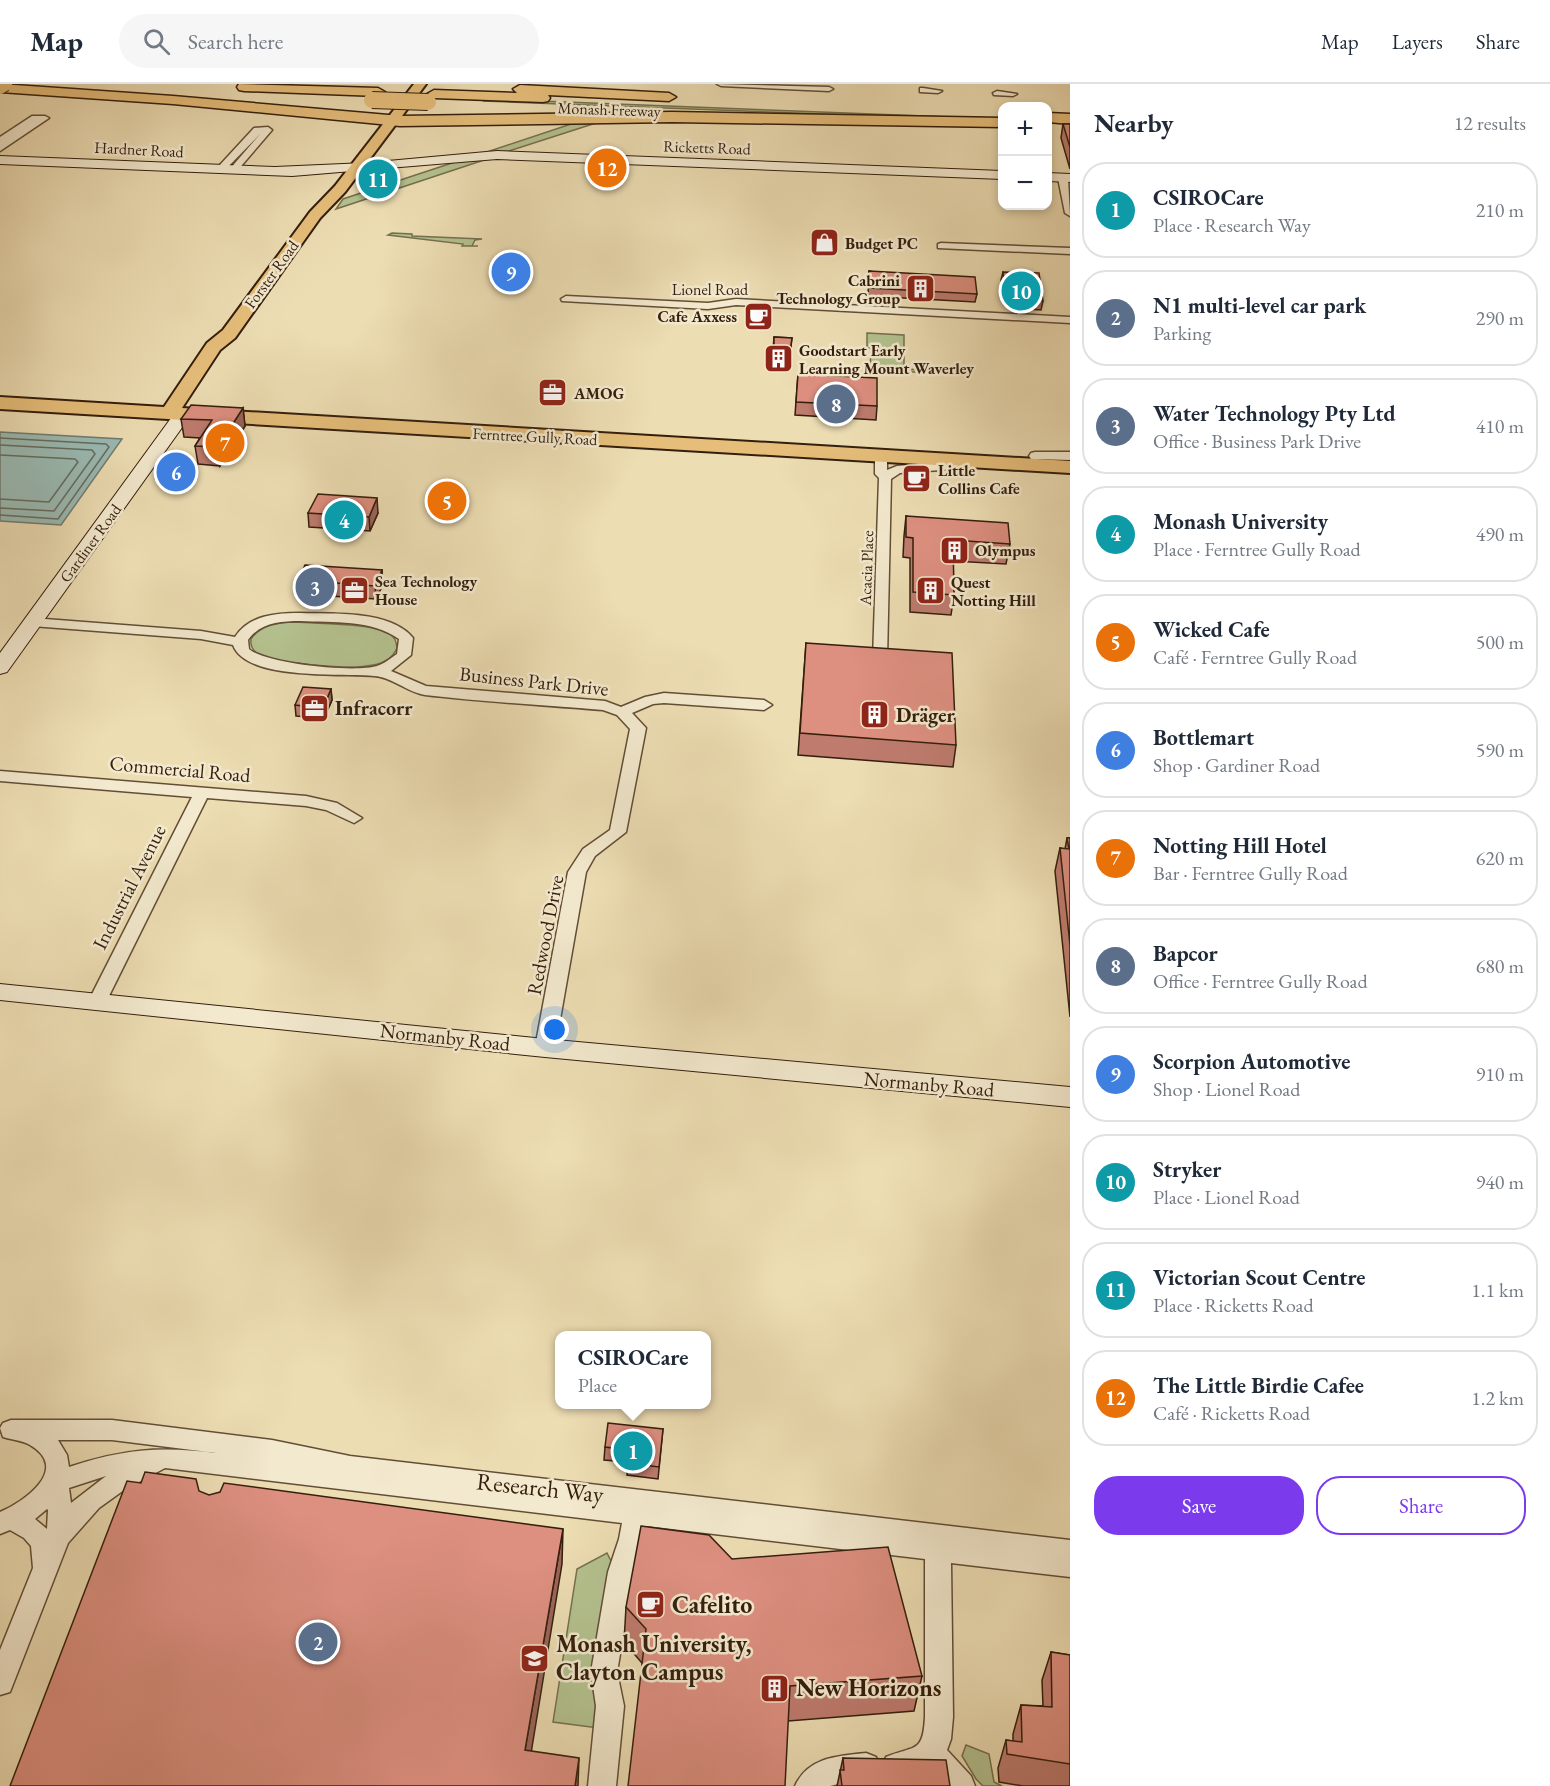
<!DOCTYPE html>
<html lang="en">
<head>
<meta charset="utf-8">
<style>
	body { margin:0; font-family:"EB Garamond",serif; background:#f6f6f7; color:#1f2937 }
	.controls { position:absolute; right:18px; top:18px; display:grid; overflow:hidden; border-radius:12px; box-shadow:0 3px 9px #0003 }
	.controls button { width:54px; height:54px; display:grid; place-items:center; padding:0; border:0; border-bottom:2px solid #e0e1e3; background:#fff; color:#1f2937; font:30px sans-serif }
	.you { position:absolute; left:555px; top:946px; width:21px; height:21px; margin:-15px; border:4px solid #fff; border-radius:50%; background:#1a73e8; box-shadow:0 0 0 9px #1a73e833 }
	.badge { display:grid; place-items:center; width:39px; height:39px; border-radius:50%; background:#7c3aed; color:#fff; font-size:20px; font-weight:700 }
	.pin { position:absolute; translate:-50% -50%; border:3px solid #fff; box-shadow:0 2px 6px #0006 }
	.popup { position:absolute; left:555px; top:1247px; width:156px; height:78px; box-sizing:border-box; display:grid; place-content:center; border-radius:12px; background:#fff; filter:drop-shadow(0 2px 4px #0005); font-size:20px; white-space:nowrap; color:#747a83 }
	.popup b { font-size:22px; color:#1f2937 }
	.popup::after { content:''; position:absolute; left:50%; top:100%; margin-left:-12px; border:12px solid transparent; border-top-color:#fff }
	.list { margin:0; padding:0; list-style:none }
	h2 { display:flex; justify-content:space-between; align-items:center; height:78px; margin:0; padding:0 24px; font-size:26px }
	h2 small { font-size:20px; font-weight:400; color:#747a83 }
	.list li { display:grid; grid-template-columns:39px 1fr auto; gap:18px; align-items:center; box-sizing:border-box; height:96px; margin:0 12px 12px; padding:0 12px; border:2px solid #e0e1e3; border-radius:24px }
	.list b { display:block; font-size:22px; white-space:nowrap }
	.list p { margin:0; font-size:20px; white-space:nowrap; color:#747a83 }
	.list em { font-size:20px; font-style:normal; color:#747a83 }
	.actions { display:flex; gap:12px; padding:18px 24px }
	.actions a { flex:1; padding:14px 0; border:2px solid #7c3aed; border-radius:24px; text-align:center; font-size:21px; color:#7c3aed }
	.actions .main { background:#7c3aed; color:#fff }
	.icon { flex:none; width:33px; height:33px; fill:none; stroke:currentColor; stroke-width:2; stroke-linecap:round; stroke-linejoin:round }
	.map { position:relative; flex:none; width:1070px; height:1702px; overflow:hidden }
	header { display:flex; align-items:center; gap:36px; box-sizing:border-box; height:84px; padding:0 30px; background:#fff; border-bottom:2px solid #e0e1e3 }
	header strong { font-size:28px }
	nav { display:flex; gap:33px; margin-inline-start:auto; font-size:21px }
	.search { width:420px; height:54px; background:#f6f6f7; display:flex; align-items:center; gap:15px; box-sizing:border-box; padding:0 21px; border-radius:33px; color:#747a83; font-size:22px }
	main { display:flex }
	aside { flex:1; background:#fff }
	.map>svg:first-child { display:block }
	.green { fill:#b4c28f; stroke:#74704e; stroke-width:1.5 }
	.water { fill:#9abbb4; stroke:#717c71; stroke-width:1.5 }
	.lines { fill:none; stroke-linecap:round; stroke-linejoin:round }
	.shore { stroke:#676c60; stroke-width:1.5 }
	.street-casing { stroke:#624e36; stroke-width:3 }
	.secondary-casing { stroke:#341e0d; stroke-width:2 }
	.primary-casing { stroke:#341e0d; stroke-width:4 }
	.highway-casing { stroke:#341e0d; stroke-width:3 }
	.street { fill:#f3e9ce; fill-rule:evenodd }
	.secondary { fill:#f3e9ce; fill-rule:evenodd }
	.primary { fill:#e6be7a; fill-rule:evenodd }
	.highway { fill:#e6be7a; fill-rule:evenodd }
	.primary-bridge-casing { stroke:#341e0d; stroke-width:16; stroke-linecap:butt }
	.highway-bridge-casing { stroke:#341e0d; stroke-width:18; stroke-linecap:butt }
	.primary-bridge { stroke:#e6be7a; stroke-width:14 }
	.highway-bridge { stroke:#e6be7a; stroke-width:16 }
	.wall { fill:#be7b6e; stroke:#341e0d; stroke-width:1.5 }
	.shaded-wall { fill:#9b645a; stroke:#341e0d; stroke-width:1.5 }
	.building { fill:#dd8f80; stroke:#341e0d; stroke-width:1.5 }
	.labels { text-anchor:middle; stroke-width:5; stroke-linejoin:round; paint-order:stroke }
	.far-street-label { font-size:16px; fill:#341e0d; stroke:#f3e9ce }
	.far-poi-label { font-size:16px; font-weight:bold; fill:#341e0d; stroke:#f3e9ce; text-anchor:start }
	.street-label { font-size:20px; fill:#341e0d; stroke:#f3e9ce }
	.poi-label { font-size:20px; font-weight:bold; fill:#341e0d; stroke:#f3e9ce; text-anchor:start }
	.near-street-label { font-size:24px; fill:#341e0d; stroke:#f3e9ce }
	.near-poi-label { font-size:24px; font-weight:bold; fill:#341e0d; stroke:#f3e9ce; text-anchor:start }
</style>
</head>
<body>
<header>
<strong>Map</strong>
<div class="search"><svg class="icon" aria-label="search" viewBox="0 0 24 24"><circle cx="10" cy="10" r="6"/><path d="M15 15l6 6"/></svg>Search here</div>
<nav><a>Map</a><a>Layers</a><a>Share</a></nav>
</header>
<main>
<div class="map">
<svg width="1070" height="1702" viewBox="0 0 1070 1702">
	<rect width="100%" height="100%" fill="#edddb3"/>
	<filter id="stains"><feTurbulence type="fractalNoise" baseFrequency=".00333" numOctaves="4"/><feColorMatrix values="0 0 0 0 .2 0 0 0 0 .09 0 0 0 0 .02 0 0 0 .5 -.17"/></filter>
	<radialGradient id="worn" r=".72"><stop offset=".6" stop-color="#630" stop-opacity="0"/><stop offset="1" stop-color="#630" stop-opacity=".3"/></radialGradient>
	<g class="green">
		<path d="M486,15L1002,35V37L484,17Z"/>
		<path d="M599,38L509,67L484,69L574,39Z"/>
		<path d="M487,75L336,125L343,115L461,76Z"/>
		<path d="M392,149L412,150V152L482,155L475,156L472,162H478H462L463,160L388,151Z"/>
		<path d="M867,249L904,251V284L917,286L916,288L870,287L871,264H867Z"/>
		<path d="M296,538C317,540 372,539 388,549C395,552 396,557 397,564C392,576 379,581 366,582C349,585 272,579 259,571C253,567 250,562 251,555C260,541 280,538 296,538Z"/>
		<path d="M607,1469L611,1477L594,1587L598,1644L553,1638L577,1485Z"/>
		<path d="M966,1661L989,1670L994,1698L1002,1702H983L976,1695L962,1672Z"/>
	</g>
	<path class="water" d="M0,348L122,355L61,441L0,437Z"/>
	<g class="lines">
		<g class="shore">
			<path d="M0,354L106,360L109,363L58,435L0,431"/>
			<path d="M0,361L92,366L95,370L54,427L0,424"/>
			<path d="M0,371L75,375L78,378L49,418L0,415"/>
		</g>
		<defs>
			<g id="street">
				<path d="M717,0L829,3L833,5L829,7L721,2Z"/>
				<path d="M923,4L942,7L938,9L920,8V4Z"/>
				<path d="M997,7L1017,10L1013,12L994,11L993,9Z"/>
				<path d="M32,32H45L49,34L0,67V53Z"/>
				<path d="M254,44L268,43L272,46L236,88L229,86L261,49L224,87H218V83Z"/>
				<path d="M1063,91L1068,94L1070,132L1065,129L1058,94Z"/>
				<path d="M941,159L1070,164V170L938,164V160Z"/>
				<path d="M566,212L708,219L736,215L1070,233V239L736,221L708,225L562,217L561,215Z"/>
				<path d="M881,368L887,372V386L897,382L968,376L974,380L968,384L900,389L891,395L887,575L880,579L873,575L879,394L875,390V372Z"/>
				<path d="M1035,368H1070V376L1031,375L1029,372L1031,369Z"/>
				<path d="M300,529C333,530 391,526 413,554L411,571L391,587L426,602L605,617L621,623L645,613L664,609L764,616L772,621L764,626L664,619L653,620L632,629L646,644L626,748L595,772L586,788L555,964L552,969L545,970L538,969L535,964L568,788L583,765L610,746L630,645L617,631L603,626C544,621 484,618 425,611C407,608 392,593 374,592C342,589 246,597 233,561L201,555L32,542L25,538L32,534L201,547L235,553C249,531 276,529 300,529ZM300,537C334,539 370,535 399,555L397,570C391,574 384,580 377,582C355,589 266,580 249,565L248,556C260,539 280,537 300,537Z"/>
				<path d="M0,687L306,712L337,719L362,734L354,739L326,726L306,722L207,714L106,918L104,922H90L88,918L192,713L0,697Z"/>
				<path d="M11,1336H112L272,1356L350,1372L1070,1456V1493L951,1479L953,1633L951,1655L947,1666L971,1692L975,1702H943L928,1686L896,1695L886,1691L882,1682L886,1673C915,1661 923,1670 925,1633V1475L647,1442L634,1488L617,1588L624,1622L616,1702H588L596,1622L591,1588L608,1488L619,1455L622,1439L165,1384L124,1406L99,1424L68,1459L10,1608L0,1611V1566L33,1484L31,1462L24,1454L10,1446L0,1450V1428C24,1418 71,1385 30,1361C21,1356 12,1356 3,1353L0,1344L3,1339ZM58,1356H112L216,1369C160,1362 123,1365 69,1383L67,1371ZM106,1392L71,1419L69,1404ZM47,1425L48,1426L47,1445L35,1435Z"/>
				<path d="M866,1669L876,1673L880,1682L876,1691L830,1702H795C808,1673 838,1672 866,1669Z"/>
			</g>
			<g id="secondary">
				<path d="M497,67L1002,87V95L497,75L292,92L0,80V72L275,83L366,79Z"/>
				<path d="M1048,89L1070,90V98L1048,97Z"/>
				<path d="M188,325L194,326L196,330L186,338L7,588L0,590V569L174,330Z"/>
				<path d="M0,900L545,955L1070,1003V1023L545,973L0,916Z"/>
			</g>
			<path id="primary" d="M414,0H426L345,108L320,134L235,254L220,266L182,324L1070,377V389L0,325V313L164,323L207,259L223,246L310,128L335,102Z"/>
			<g id="highway">
				<path d="M0,0L173,12L400,32L672,28L1002,34V43L672,38L400,42L173,20L0,8Z"/>
				<path d="M239,0L378,4L385,8L378,12L244,7L239,6L237,3Z"/>
				<path d="M520,1L669,9L676,13L669,17L548,11L550,14L548,17L543,18L434,14L427,10L434,6L517,9L513,5Z"/>
				<path d="M1048,29L1070,30V40L1048,38Z"/>
			</g>
		</defs>
		<use href="#street" class="street-casing"/>
		<use href="#secondary" class="secondary-casing"/>
		<use href="#primary" class="primary-casing"/>
		<use href="#highway" class="highway-casing"/>
		<use href="#street" class="street"/>
		<use href="#secondary" class="secondary"/>
		<use href="#primary" class="primary"/>
		<use href="#highway" class="highway"/>
		<defs>
			<path id="primary-bridge" d="M0,3L5,0"/>
			<path id="highway-bridge" d="M372,16L428,18"/>
		</defs>
		<use href="#primary-bridge" class="primary-bridge-casing"/>
		<use href="#highway-bridge" class="highway-bridge-casing"/>
		<use href="#primary-bridge" class="primary-bridge"/>
		<use href="#highway-bridge" class="highway-bridge"/>
	</g>
	<g class="wall">
		<path d="M1063,40H1070V85L1061,54Z"/>
		<path d="M869,187L977,210L975,218L868,212Z"/>
		<path d="M1003,188L1043,217L1041,226L1029,225L1028,218L1003,217L1001,196Z"/>
		<path d="M774,253L792,254L789,280L772,279Z"/>
		<path d="M798,290L877,322L876,336L795,331Z"/>
		<path d="M243,324L245,342L220,382L198,380L195,362L200,354L184,353L181,335Z"/>
		<path d="M308,429H378L370,447L309,443Z"/>
		<path d="M906,432L1010,460L1006,480L953,477L954,511L951,531L910,528V474L903,473L904,452Z"/>
		<path d="M382,486L383,500L376,515L299,510L298,496Z"/>
		<path d="M806,559L956,661L953,683L798,671Z"/>
		<path d="M331,605L332,616L324,634L296,632L295,621Z"/>
		<path d="M1067,754H1070V933L1055,787L1060,764L1065,765Z"/>
		<path d="M663,1345L658,1395L627,1391L628,1378L604,1376L605,1363Z"/>
		<path d="M732,1475L922,1592L914,1627L788,1637L642,1579L624,1558L626,1523Z"/>
		<path d="M1051,1568L1070,1571V1702H1023L999,1698L998,1684L1006,1656L1013,1657V1650L1021,1621L1043,1622L1042,1596Z"/>
		<path d="M843,1674L950,1702H837Z"/>
	</g>
	<g class="shaded-wall">
		<path d="M243,324L245,342L220,382L218,363Z"/>
		<path d="M377,414L378,429L370,447L369,433Z"/>
		<path d="M382,486L383,500L376,515L375,502Z"/>
		<path d="M331,605L332,616L324,634L323,624Z"/>
		<path d="M563,1445L562,1480L526,1700L525,1666Z"/>
		<path d="M579,1674L578,1702H575Z"/>
	</g>
	<g class="building">
		<path d="M1063,40H1070V63Z"/>
		<path d="M869,187L975,193L977,210L869,204Z"/>
		<path d="M1003,188L1039,189L1043,217L1031,216L1030,210L1005,208Z"/>
		<path d="M774,253L792,254L790,267L774,266Z"/>
		<path d="M798,290L877,294V322L796,318Z"/>
		<path d="M191,321L243,324L218,363L195,362L212,336L181,335Z"/>
		<path d="M318,410L377,414L369,433L308,429Z"/>
		<path d="M906,432L1008,439L1010,460L953,456L954,511L913,508V454L906,453Z"/>
		<path d="M305,481L382,486L375,502L298,496Z"/>
		<path d="M806,559L952,569L956,661L800,649Z"/>
		<path d="M303,603L331,605L323,624L295,621Z"/>
		<path d="M1067,754H1070V861L1060,764L1069,765Z"/>
		<path d="M608,1339L663,1345L659,1383L628,1379L629,1366L605,1363Z"/>
		<path d="M145,1388L196,1395L199,1407L209,1411L220,1408L224,1399L563,1445L525,1666L579,1674L575,1702H10L127,1397L141,1399Z"/>
		<path d="M641,1442L709,1451L732,1475L888,1463L922,1592L790,1602L785,1702H628L646,1545L626,1523Z"/>
		<path d="M1051,1568L1070,1571V1680L1007,1670L1006,1656L1022,1658L1021,1621L1052,1623Z"/>
		<path d="M843,1674L946,1676L950,1702H842L840,1686H844Z"/>
	</g>
	<defs>
		<symbol id="shop-square" viewBox="-11 -11 22 22"><rect x="-9" y="-9" width="18" height="18" rx="4" fill="#8f2418" stroke="#f3e9ce"/><path d="M-5-2.5h2.3a2.7 3.5 0 0 1 5.4 0H5L5.5 6h-11ZM-1.5-2.5h3a1.5 2.3 0 0 0-3 0Z" fill="#fff"/></symbol>
		<symbol id="building-square" viewBox="-11 -11 22 22"><rect x="-9" y="-9" width="18" height="18" rx="4" fill="#8f2418" stroke="#f3e9ce"/><path d="M-4-6H4V6H1V3H-1V6H-4ZM-2.5-4.3h1.7v1.8h-1.7ZM.8-4.3h1.7v1.8H.8ZM-2.5-1h1.7V.8h-1.7ZM.8-1h1.7V.8H.8Z" fill="#fff"/></symbol>
		<symbol id="cafe-square" viewBox="-11 -11 22 22"><rect x="-9" y="-9" width="18" height="18" rx="4" fill="#8f2418" stroke="#f3e9ce"/><path d="M-5.5-4.5H6V0H3Q3 3.5 0 3.5H-2.5Q-5.5 3.5-5.5 0ZM3-3.2v2h1.7v-2ZM-6 4.5H4V6H-6Z" fill="#fff"/></symbol>
		<symbol id="office-square" viewBox="-11 -11 22 22"><rect x="-9" y="-9" width="18" height="18" rx="4" fill="#8f2418" stroke="#f3e9ce"/><path d="M-6-3h4V-5.5h4V-3h4V5H-6ZM-1-4.5V-3h2v-1.5ZM-6 0V1H6V0Z" fill="#fff"/></symbol>
		<symbol id="university-square" viewBox="-11 -11 22 22"><rect x="-9" y="-9" width="18" height="18" rx="4" fill="#8f2418" stroke="#f3e9ce"/><path d="M0-5L7-2L0 1L-7-2ZM-4 1L0 2.5L4 1V4Q0 6-4 4Z" fill="#fff"/></symbol>
	</defs>
	<g fill-rule="evenodd">
		<use href="#shop-square" x="808" y="142" width="33" height="33"/>
		<use href="#building-square" x="904" y="188" width="33" height="33"/>
		<use href="#cafe-square" x="742" y="216" width="33" height="33"/>
		<use href="#building-square" x="762" y="258" width="33" height="33"/>
		<use href="#office-square" x="536" y="292" width="33" height="33"/>
		<use href="#cafe-square" x="900" y="378" width="33" height="33"/>
		<use href="#building-square" x="938" y="450" width="33" height="33"/>
		<use href="#office-square" x="338" y="490" width="33" height="33"/>
		<use href="#building-square" x="914" y="490" width="33" height="33"/>
		<use href="#office-square" x="298" y="608" width="33" height="33"/>
		<use href="#building-square" x="858" y="614" width="33" height="33"/>
		<use href="#cafe-square" x="634" y="1504" width="33" height="33"/>
		<use href="#university-square" x="518" y="1558" width="33" height="33"/>
		<use href="#building-square" x="758" y="1588" width="33" height="33"/>
	</g>
	<g class="labels">
		<g class="far-street-label">
			<text transform="translate(609 25) rotate(2)" y="6">Monash Freeway</text>
			<text transform="translate(707 63) rotate(2)" y="6">Ricketts Road</text>
			<text transform="translate(139 65) rotate(3)" y="6">Hardner Road</text>
			<text transform="translate(271 190) rotate(-54)" y="6">Forster Road</text>
			<text x="710" y="211">Lionel Road</text>
			<text transform="translate(535 352) rotate(3)" y="6">Ferntree Gully Road</text>
			<text transform="translate(90 459) rotate(-54)" y="6">Gardiner Road</text>
			<text transform="translate(866 484) rotate(-88)" y="6">Acacia Place</text>
		</g>
		<g class="far-poi-label">
			<text x="845" y="165">Budget PC</text>
			<text x="900" y="202" text-anchor="end">Cabrini<tspan x="900" dy="18">Technology Group</tspan></text>
			<text x="737" y="238" text-anchor="end">Cafe Axxess</text>
			<text x="799" y="272">Goodstart Early<tspan x="799" dy="18">Learning Mount Waverley</tspan></text>
			<text x="574" y="315">AMOG</text>
			<text x="938" y="392">Little<tspan x="938" dy="18">Collins Cafe</tspan></text>
			<text x="975" y="472">Olympus</text>
			<text x="375" y="503">Sea Technology<tspan x="375" dy="18">House</tspan></text>
			<text x="951" y="504">Quest<tspan x="951" dy="18">Notting Hill</tspan></text>
		</g>
		<g class="street-label">
			<text transform="translate(534 597) rotate(6)" y="7">Business Park Drive</text>
			<text transform="translate(180 685) rotate(5)" y="7">Commercial Road</text>
			<text transform="translate(129 803) rotate(-63)" y="7">Industrial Avenue</text>
			<text transform="translate(545 851) rotate(-79)" y="7">Redwood Drive</text>
			<text transform="translate(445 953) rotate(6)" y="7">Normanby Road</text>
			<text transform="translate(929 1000) rotate(5)" y="7">Normanby Road</text>
		</g>
		<g class="poi-label">
			<text x="335" y="631">Infracorr</text>
			<text x="896" y="638">Dräger</text>
		</g>
		<g class="near-street-label">
			<text transform="translate(540 1404) rotate(6)" y="8">Research Way</text>
		</g>
		<g class="near-poi-label">
			<text x="672" y="1529">Cafelito</text>
			<text x="556" y="1568">Monash University,<tspan x="556" dy="28">Clayton Campus</tspan></text>
			<text x="796" y="1612">New Horizons</text>
		</g>
	</g>
	<rect width="100%" height="100%" filter="url(#stains)"/>
	<rect width="100%" height="100%" fill="url(#worn)"/>
</svg>
<div class="controls">
<button>+</button>
<button>−</button>
</div>
<div class="you"></div>
<div class="pin badge" style="left:633px;top:1367px;background:#0f9aa8">1</div>
<div class="popup"><b>CSIROCare</b>Place</div>
<div class="pin badge" style="left:318px;top:1558px;background:#5c6f8a">2</div>
<div class="pin badge" style="left:315px;top:503px;background:#5c6f8a">3</div>
<div class="pin badge" style="left:344px;top:436px;background:#0f9aa8">4</div>
<div class="pin badge" style="left:447px;top:417px;background:#e8710a">5</div>
<div class="pin badge" style="left:176px;top:388px;background:#3f7fe0">6</div>
<div class="pin badge" style="left:225px;top:359px;background:#e8710a">7</div>
<div class="pin badge" style="left:836px;top:320px;background:#5c6f8a">8</div>
<div class="pin badge" style="left:511px;top:188px;background:#3f7fe0">9</div>
<div class="pin badge" style="left:1021px;top:207px;background:#0f9aa8">10</div>
<div class="pin badge" style="left:378px;top:95px;background:#0f9aa8">11</div>
<div class="pin badge" style="left:607px;top:84px;background:#e8710a">12</div>
</div>
<aside>
<h2>Nearby<small>12 results</small></h2>
<ul class="list">
<li><span class="badge" style="background:#0f9aa8">1</span><div><b>CSIROCare</b><p>Place · Research Way</p></div><em>210 m</em></li>
<li><span class="badge" style="background:#5c6f8a">2</span><div><b>N1 multi-level car park</b><p>Parking</p></div><em>290 m</em></li>
<li><span class="badge" style="background:#5c6f8a">3</span><div><b>Water Technology Pty Ltd</b><p>Office · Business Park Drive</p></div><em>410 m</em></li>
<li><span class="badge" style="background:#0f9aa8">4</span><div><b>Monash University</b><p>Place · Ferntree Gully Road</p></div><em>490 m</em></li>
<li><span class="badge" style="background:#e8710a">5</span><div><b>Wicked Cafe</b><p>Café · Ferntree Gully Road</p></div><em>500 m</em></li>
<li><span class="badge" style="background:#3f7fe0">6</span><div><b>Bottlemart</b><p>Shop · Gardiner Road</p></div><em>590 m</em></li>
<li><span class="badge" style="background:#e8710a">7</span><div><b>Notting Hill Hotel</b><p>Bar · Ferntree Gully Road</p></div><em>620 m</em></li>
<li><span class="badge" style="background:#5c6f8a">8</span><div><b>Bapcor</b><p>Office · Ferntree Gully Road</p></div><em>680 m</em></li>
<li><span class="badge" style="background:#3f7fe0">9</span><div><b>Scorpion Automotive</b><p>Shop · Lionel Road</p></div><em>910 m</em></li>
<li><span class="badge" style="background:#0f9aa8">10</span><div><b>Stryker</b><p>Place · Lionel Road</p></div><em>940 m</em></li>
<li><span class="badge" style="background:#0f9aa8">11</span><div><b>Victorian Scout Centre</b><p>Place · Ricketts Road</p></div><em>1.1 km</em></li>
<li><span class="badge" style="background:#e8710a">12</span><div><b>The Little Birdie Cafee</b><p>Café · Ricketts Road</p></div><em>1.2 km</em></li>
</ul>
<div class="actions"><a class="main">Save</a><a>Share</a></div>
</aside>
</main>
</body>
</html>
